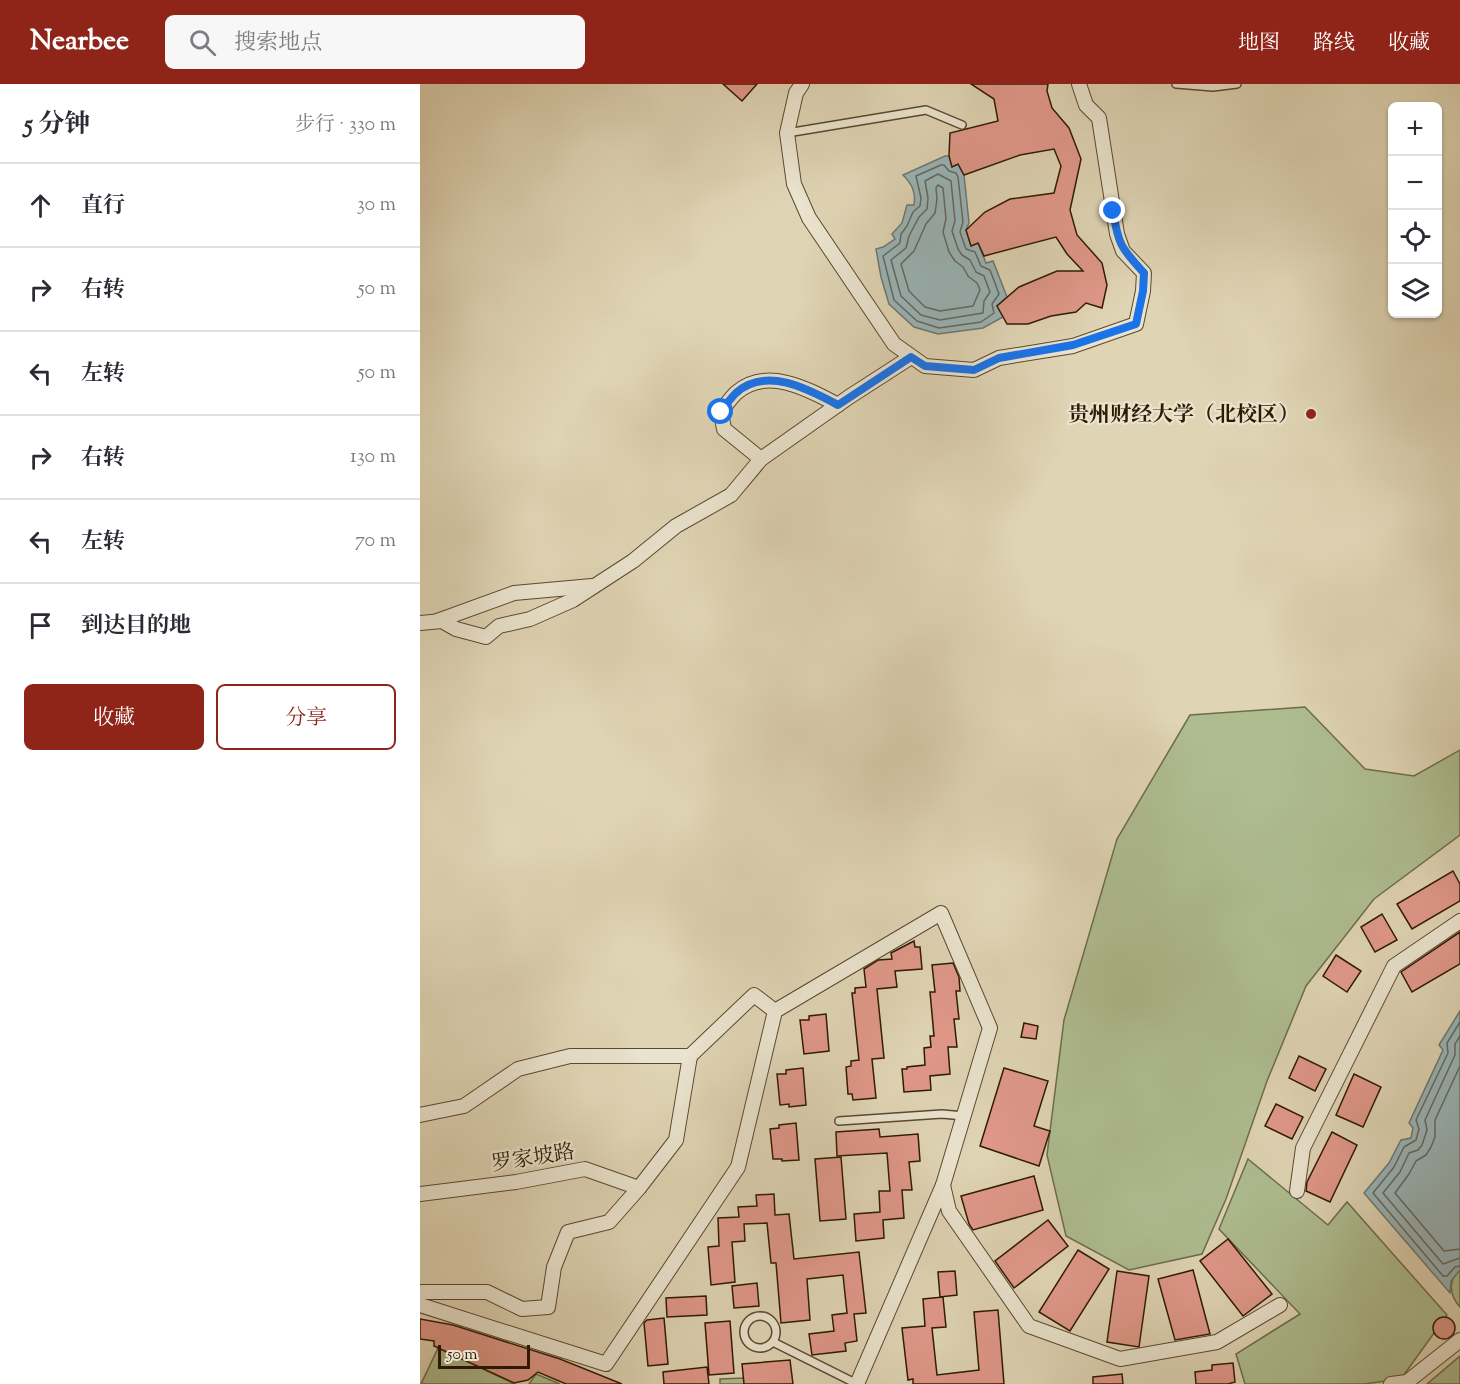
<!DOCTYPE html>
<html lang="zh">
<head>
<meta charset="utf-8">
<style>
	body { margin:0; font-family:"Sorts Mill Goudy","Noto Serif SC",serif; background:#f7f7f7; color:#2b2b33 }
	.controls { position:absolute; right:18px; top:18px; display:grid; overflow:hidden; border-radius:9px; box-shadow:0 2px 4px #0004 }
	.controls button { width:54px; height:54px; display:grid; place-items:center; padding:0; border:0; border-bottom:2px solid #e1e1e2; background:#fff; color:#2b2b33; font:30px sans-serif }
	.scale { position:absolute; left:18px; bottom:15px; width:92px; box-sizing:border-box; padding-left:6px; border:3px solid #2f1a03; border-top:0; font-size:16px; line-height:21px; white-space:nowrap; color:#2f1a03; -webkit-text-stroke:4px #eae3ce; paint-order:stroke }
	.stop { position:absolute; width:18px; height:18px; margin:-14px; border:4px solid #1a73e8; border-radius:50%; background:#fff }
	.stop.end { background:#1a73e8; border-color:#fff; box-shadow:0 2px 6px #0008 }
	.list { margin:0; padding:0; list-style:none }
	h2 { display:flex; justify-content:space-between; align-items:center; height:78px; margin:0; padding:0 24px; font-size:26px }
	h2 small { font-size:20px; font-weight:400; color:#7c7c81 }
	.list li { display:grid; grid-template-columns:39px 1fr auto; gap:18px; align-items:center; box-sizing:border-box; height:84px; padding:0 24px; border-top:2px solid #e1e1e2 }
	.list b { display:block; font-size:22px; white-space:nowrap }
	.list em { font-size:20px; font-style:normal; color:#7c7c81 }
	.actions { display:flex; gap:12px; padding:18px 24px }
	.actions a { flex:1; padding:14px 0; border:2px solid #8f2418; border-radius:9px; text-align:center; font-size:21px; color:#8f2418 }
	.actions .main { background:#8f2418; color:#fff }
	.icon { flex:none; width:33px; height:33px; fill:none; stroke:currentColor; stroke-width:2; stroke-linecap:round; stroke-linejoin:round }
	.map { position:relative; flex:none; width:1040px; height:1300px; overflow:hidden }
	header { display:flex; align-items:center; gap:36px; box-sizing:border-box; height:84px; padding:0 30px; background:#8f2418; color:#fff }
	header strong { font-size:28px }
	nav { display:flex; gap:33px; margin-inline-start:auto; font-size:21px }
	.search { width:420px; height:54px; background:#f7f7f7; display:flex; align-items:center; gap:15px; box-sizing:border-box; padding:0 21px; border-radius:9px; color:#7c7c81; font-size:22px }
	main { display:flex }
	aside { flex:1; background:#fff }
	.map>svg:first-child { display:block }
	.green { fill:#aebd90; stroke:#6e6c4a; stroke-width:1.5 }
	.water { fill:#99b5b9; stroke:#6f7770; stroke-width:1.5 }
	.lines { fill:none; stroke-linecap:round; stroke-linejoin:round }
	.shore { stroke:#64685e; stroke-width:1.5 }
	.building { fill:#e09889; stroke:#2f1a03; stroke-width:1.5 }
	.lane-casing { stroke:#5b482f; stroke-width:10 }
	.street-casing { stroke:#5b482f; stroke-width:16 }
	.lane { stroke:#eae3ce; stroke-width:7 }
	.street { stroke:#eae3ce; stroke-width:14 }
	.route { stroke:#1a73e8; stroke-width:8 }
	.poi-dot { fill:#8f2418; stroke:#eae3ce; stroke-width:2 }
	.labels { text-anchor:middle; stroke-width:4.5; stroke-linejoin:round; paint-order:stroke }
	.poi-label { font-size:21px; font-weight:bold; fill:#2f1a03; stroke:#eae3ce; text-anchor:end }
	.street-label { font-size:21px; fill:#2f1a03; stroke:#eae3ce }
</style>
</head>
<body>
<header>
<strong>Nearbee</strong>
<div class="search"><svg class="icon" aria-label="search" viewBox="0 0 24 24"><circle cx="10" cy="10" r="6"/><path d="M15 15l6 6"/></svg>搜索地点</div>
<nav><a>地图</a><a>路线</a><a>收藏</a></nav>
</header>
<main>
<aside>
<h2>5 分钟<small>步行 · 330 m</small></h2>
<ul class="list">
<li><svg class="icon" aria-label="ahead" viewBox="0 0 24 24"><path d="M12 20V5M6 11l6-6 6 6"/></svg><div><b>直行</b></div><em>30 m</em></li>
<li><svg class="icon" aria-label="right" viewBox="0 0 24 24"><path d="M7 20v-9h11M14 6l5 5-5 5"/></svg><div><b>右转</b></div><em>50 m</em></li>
<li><svg class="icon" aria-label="left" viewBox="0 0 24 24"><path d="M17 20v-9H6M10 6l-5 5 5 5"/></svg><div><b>左转</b></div><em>50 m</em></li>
<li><svg class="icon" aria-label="right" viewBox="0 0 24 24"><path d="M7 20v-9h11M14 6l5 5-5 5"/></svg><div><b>右转</b></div><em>130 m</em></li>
<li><svg class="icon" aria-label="left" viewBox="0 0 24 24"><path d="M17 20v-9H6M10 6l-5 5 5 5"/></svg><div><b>左转</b></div><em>70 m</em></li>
<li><svg class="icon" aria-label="arrive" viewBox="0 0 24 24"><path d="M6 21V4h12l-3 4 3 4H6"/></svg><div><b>到达目的地</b></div></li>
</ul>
<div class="actions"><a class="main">收藏</a><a>分享</a></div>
</aside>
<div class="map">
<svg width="1040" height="1300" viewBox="0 0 1040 1300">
	<rect width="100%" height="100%" fill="#dfd4b4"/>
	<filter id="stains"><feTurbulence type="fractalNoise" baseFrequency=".00333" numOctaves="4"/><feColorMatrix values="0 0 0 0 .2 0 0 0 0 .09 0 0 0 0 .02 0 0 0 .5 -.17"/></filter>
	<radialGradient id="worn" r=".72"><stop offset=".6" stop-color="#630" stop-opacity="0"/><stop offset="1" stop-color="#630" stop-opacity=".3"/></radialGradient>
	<g class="green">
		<path d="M885,623L945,685L994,692L1040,666V751L954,815L886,902L847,997L806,1115L782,1170L709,1186L646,1152L627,1071L644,936L697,755L770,631Z"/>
		<path d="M828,1075L908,1141L927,1118L1027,1231L981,1295L944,1300H825L816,1270L880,1230L799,1145Z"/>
		<path d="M1040,1186V1223C1030,1212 1027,1196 1040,1186Z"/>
		<path d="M18,1264L95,1300H1Z"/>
		<path d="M1040,1272V1300H1007Z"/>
		<path d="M116,1290L140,1300H109Z"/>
		<path d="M324,1294V1300H300V1295Z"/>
	</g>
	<g class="water">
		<path d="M525,72H529L532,83L538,80L544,91L549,139L546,146L551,162L558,159L566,179L573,177L587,213L577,222L583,233L563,244L518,250L494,243L469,220L461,193L456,165L463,163L475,155L472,150L482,139L487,121H494C496,108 492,100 483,91Z"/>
		<path d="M1040,927V1186L1031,1197L1030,1209L944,1109L969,1079L981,1056L991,1054L993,1044L989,1039L1023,966L1019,961Z"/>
	</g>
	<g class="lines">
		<g class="shore">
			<path d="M521,81H524L529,87L536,89L538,93L543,138L540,148L546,165L555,168L561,182L570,186L579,210L572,220L574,229L561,238L519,244L497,237L474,216L463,172L480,159L481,150L487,142L493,128L500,122L501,114L496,92Z"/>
			<path d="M518,90L531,97L535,137L532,147L538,165L542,171L550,176L556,188L564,192L570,208L564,217L563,229L520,236L501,231L481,212L471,176L486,164L489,152L499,133L507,125L508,114L505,97Z"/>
			<path d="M518,101L523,104L526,135L523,148L529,168L535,177L543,183L548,192L557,199L560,206L553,222L520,227L505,223L489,207L481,180L494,167L506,140L515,129L517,115L516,104Z"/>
			<path d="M1040,938L1027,959L1028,969L996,1036L999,1045L996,1056L984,1063L974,1083L953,1109L1023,1192H1027L1035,1183L1040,1182"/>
			<path d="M1040,952L1035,960V971L1005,1036L1007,1046L1002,1061L998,1066L989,1069L980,1088L963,1109L1023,1180L1040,1174"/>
			<path d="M1040,982L1015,1036V1053L1011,1063L1006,1071L996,1077L989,1090L975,1109L1024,1167L1040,1165"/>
		</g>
	</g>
	<g class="building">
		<path d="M303,0H337L322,17Z"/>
		<path d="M551,0H628L627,7L632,24L649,44L661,75L650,126L657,151L682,179L687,201L682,224L666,219L656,228L631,232L608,240H587L577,222L599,203L637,187H663L647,170L636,153L564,172L558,159L551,162L546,146L565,128L590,115L634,109L641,82L634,65L600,71L544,91L538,80L532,83L529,72L530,49L578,37L574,15Z"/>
		<path d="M1033,787L1040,800V817L992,845L977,820Z"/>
		<path d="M962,830L977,856L955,868L941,843Z"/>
		<path d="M1040,848V880L992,908L981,888Z"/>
		<path d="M494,857L495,863H500L502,885L475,887L477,903L457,905L464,974L452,975L456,1014L433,1016L432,1010H428L426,983L431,982V977L439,976L432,909H435V904L446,903L444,885L458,876L472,875L471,869Z"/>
		<path d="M916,871L941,887L927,908L903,892Z"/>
		<path d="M533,879L539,893L540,907H536L539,935H534L537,963H528L530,990L510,992L511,1006L484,1008L482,985H487V983L505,981L504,964L511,963L510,952H514L510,908H515L512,881Z"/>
		<path d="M406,930L409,967L384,970L380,936H389V932Z"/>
		<path d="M604,939L618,942L616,955L601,953Z"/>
		<path d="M879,972L906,985L895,1007L869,994Z"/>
		<path d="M383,984L386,1021L369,1023V1020L360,1021L357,990H366V986Z"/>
		<path d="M584,984L628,997L614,1042L630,1047L619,1082L560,1062Z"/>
		<path d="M934,990L961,1003L943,1043L916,1031Z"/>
		<path d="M856,1020L883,1033L872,1055L845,1042Z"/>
		<path d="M376,1039L379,1076L362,1077V1075H353L350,1045L359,1044V1041Z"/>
		<path d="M459,1045L460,1053L498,1050L500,1077L489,1078L492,1106H482L484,1134L463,1136L464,1154L436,1157L434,1130L460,1128L459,1107H470L467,1069L417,1072L416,1048Z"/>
		<path d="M912,1048L937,1061L910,1118L886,1107L887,1098Z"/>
		<path d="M421,1073L426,1135L400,1137L395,1075Z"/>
		<path d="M614,1092L623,1126L553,1146L549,1140L541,1112Z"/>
		<path d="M354,1110L355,1131L369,1130L374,1175L439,1168L446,1229L434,1230L437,1257L425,1259L426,1267L392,1271L389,1250L414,1247L412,1231L427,1229L423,1191L387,1195L390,1236L361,1239L356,1179H351L347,1139L324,1140L325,1157L312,1158L315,1198L291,1201L288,1163L299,1162L298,1134L319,1133L318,1123L337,1122L336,1111Z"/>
		<path d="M628,1136L648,1162L594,1204L575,1177Z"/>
		<path d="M808,1155L852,1210L823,1232L780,1177Z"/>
		<path d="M658,1166L689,1185L650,1247L619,1228Z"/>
		<path d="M773,1186L790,1250L755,1256L738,1195Z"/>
		<path d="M535,1187L537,1211L520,1213L518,1188Z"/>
		<path d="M697,1187L729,1192L719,1263L687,1258Z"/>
		<path d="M337,1199L339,1222L314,1224L312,1202Z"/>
		<path d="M286,1212L287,1231L247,1233L246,1214Z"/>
		<path d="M523,1213L526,1243L512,1244L517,1291L559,1286L554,1228L578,1226L584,1300H493V1295L488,1296L482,1244L505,1242L503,1215Z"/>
		<circle cx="1024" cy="1244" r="11"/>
		<path d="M244,1234L248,1280L228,1282L224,1239L227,1236Z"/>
		<path d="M0,1235L33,1241L140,1275L202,1300H146L118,1288L108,1296L94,1299L14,1262V1257L0,1255Z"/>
		<path d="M310,1237L314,1289L289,1291L285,1239Z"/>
		<path d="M370,1276L373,1300H324L322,1280Z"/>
		<path d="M813,1279L815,1298L808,1300H776L775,1288L792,1286V1281Z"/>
		<path d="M287,1283L289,1300H244L243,1288Z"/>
		<path d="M702,1290L703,1300H673V1293Z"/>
	</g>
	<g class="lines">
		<defs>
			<g id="lane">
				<path d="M756,0L793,3L817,0"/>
				<path d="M367,49L506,26L542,41"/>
				<path d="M419,1037L522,1030L544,1032"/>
				<circle cx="340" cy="1248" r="16"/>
				<path d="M353,1258L437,1300"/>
			</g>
			<g id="street">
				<path d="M382,0L376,9L367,49L374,100L389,134L474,260L505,282L554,286L579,274L653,262L716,240L723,207L724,189L703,167L697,150L679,34L666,21L659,0"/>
				<path d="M341,375L304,345L301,328C305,322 310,315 316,309C346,282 388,305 418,321"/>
				<path d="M17,537L94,509L172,502"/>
				<path d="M0,539L22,537L36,545L66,553L79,542L110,535L153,516L213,477L256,442L311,411L341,375L429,313L491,273"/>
				<path d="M0,1031L44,1022L98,985L150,972H270L334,911L355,927"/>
				<path d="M219,1104L256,1056L270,972"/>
				<path d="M877,1107L883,1064L974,882L1040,837"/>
				<path d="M0,1110L96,1098L165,1085L219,1104L189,1138L148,1148L134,1183L128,1223L102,1225L67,1208H0"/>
				<path d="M0,1221L186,1280L318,1083L355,927L521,829L570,944L523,1101L529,1127L609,1242L700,1275L797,1258L860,1221"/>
				<path d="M437,1300L523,1101"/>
				<path d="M971,1300L987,1298L1040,1256"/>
			</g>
		</defs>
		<use href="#lane" class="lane-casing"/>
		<use href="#street" class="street-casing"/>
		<use href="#lane" class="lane"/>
		<use href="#street" class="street"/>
	</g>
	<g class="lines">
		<path class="route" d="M301,328C305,322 310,315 316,309C346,282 388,305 418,321L491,273L505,282L554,286L579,274L653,261L716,240L723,207L724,189C701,164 698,160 693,127"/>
	</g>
	<circle class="poi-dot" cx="891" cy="330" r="6"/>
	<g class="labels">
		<g class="poi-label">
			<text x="879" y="337">贵州财经大学（北校区）</text>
		</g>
		<g class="street-label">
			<text transform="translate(113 1073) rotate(-9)" y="7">罗家坡路</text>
		</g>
	</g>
	<rect width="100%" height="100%" filter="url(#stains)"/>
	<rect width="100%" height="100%" fill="url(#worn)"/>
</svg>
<div class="controls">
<button>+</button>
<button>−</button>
<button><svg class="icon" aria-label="locate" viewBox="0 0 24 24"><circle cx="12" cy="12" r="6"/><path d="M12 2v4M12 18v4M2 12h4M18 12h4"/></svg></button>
<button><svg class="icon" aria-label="layers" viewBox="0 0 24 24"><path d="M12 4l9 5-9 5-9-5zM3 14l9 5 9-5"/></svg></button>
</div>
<div class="scale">50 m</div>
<div class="stop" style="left:301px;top:328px"></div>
<div class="stop end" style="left:693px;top:127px"></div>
</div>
</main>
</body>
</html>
